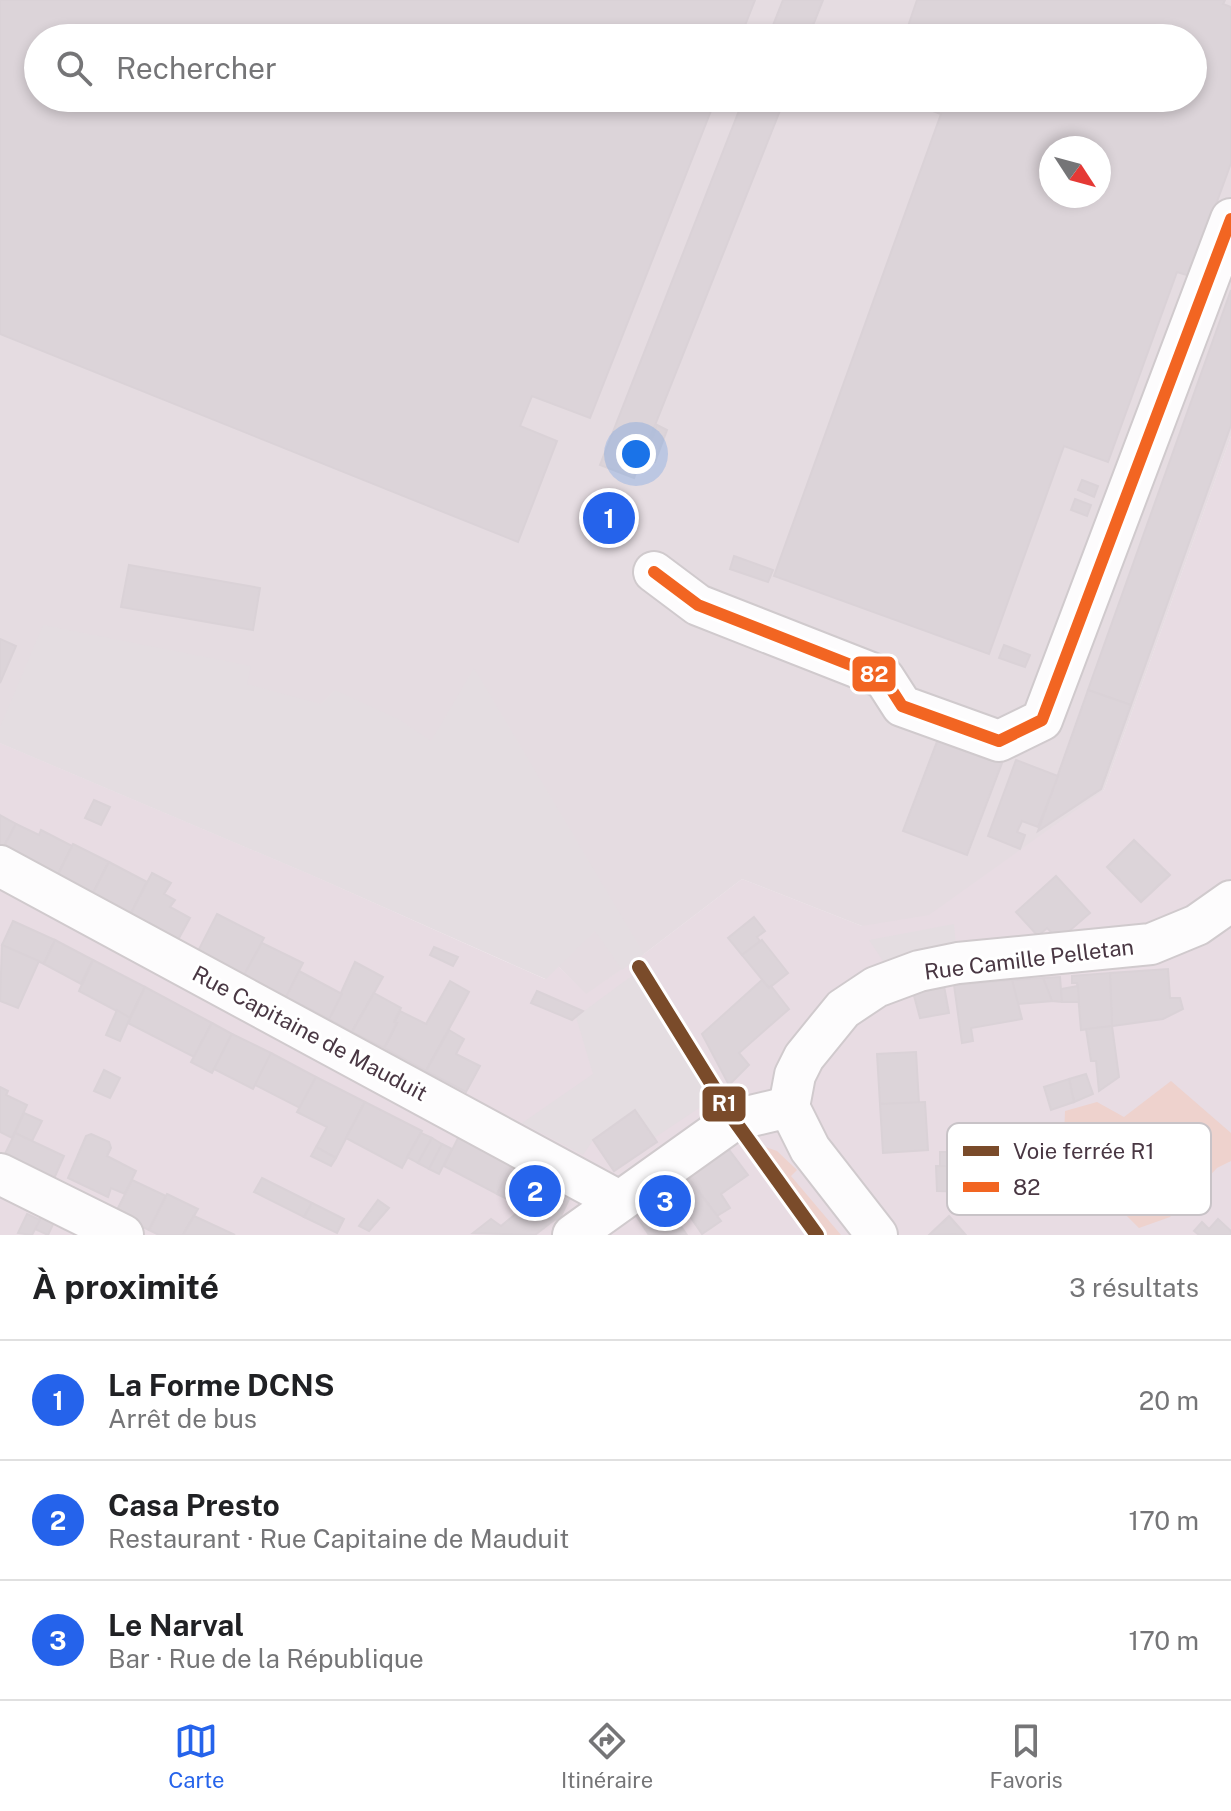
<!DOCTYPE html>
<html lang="fr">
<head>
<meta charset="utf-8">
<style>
	body { margin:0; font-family:"Public Sans",sans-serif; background:#f2f2f2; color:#202124 }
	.compass { position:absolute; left:1039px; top:136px; width:72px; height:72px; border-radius:50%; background:#fff; box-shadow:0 4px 12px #0003; rotate:126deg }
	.you { position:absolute; left:636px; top:454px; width:28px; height:28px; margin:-20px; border:6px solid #fff; border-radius:50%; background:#1a73e8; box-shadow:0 0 0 12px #1a73e833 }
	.badge { display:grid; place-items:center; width:52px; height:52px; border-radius:50%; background:#2563eb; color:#fff; font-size:26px; font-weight:700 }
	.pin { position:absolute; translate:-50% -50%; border:4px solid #fff; box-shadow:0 2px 8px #0006 }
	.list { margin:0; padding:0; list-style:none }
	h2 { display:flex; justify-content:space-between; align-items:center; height:104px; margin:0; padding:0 32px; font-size:34px }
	h2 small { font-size:26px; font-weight:400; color:#757577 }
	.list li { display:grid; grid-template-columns:52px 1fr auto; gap:24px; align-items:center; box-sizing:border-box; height:120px; padding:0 32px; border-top:2px solid #e0e0e0 }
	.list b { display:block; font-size:30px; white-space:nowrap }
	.list p { margin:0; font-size:26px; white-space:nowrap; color:#757577 }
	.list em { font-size:26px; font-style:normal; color:#757577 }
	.icon { flex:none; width:44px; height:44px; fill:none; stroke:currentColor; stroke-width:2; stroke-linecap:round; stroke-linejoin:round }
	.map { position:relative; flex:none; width:1231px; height:1235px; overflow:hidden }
	.search { position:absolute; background:#fff; box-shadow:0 4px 12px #0003; left:24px; right:24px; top:24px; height:88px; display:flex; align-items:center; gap:20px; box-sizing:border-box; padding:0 28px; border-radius:44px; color:#757577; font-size:30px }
	.sheet { height:464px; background:#fff }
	nav { display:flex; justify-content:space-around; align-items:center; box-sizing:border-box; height:112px; border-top:2px solid #e0e0e0; background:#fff; font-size:22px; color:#757577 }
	nav a { display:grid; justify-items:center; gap:4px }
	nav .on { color:#2563eb }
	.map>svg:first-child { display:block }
	.residential { fill:#e8dce3 }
	.industrial { fill:#e5dce1; fill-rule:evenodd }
	.green { fill:#eed2cd }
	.parking { fill:#e4dde1 }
	.building { fill:#dcd4d9; stroke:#dad2d7; stroke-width:2; fill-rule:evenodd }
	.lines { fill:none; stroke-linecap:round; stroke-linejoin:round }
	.minor-casing { stroke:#d0cacd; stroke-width:44 }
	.minor { stroke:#fdfcfd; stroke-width:40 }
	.bus-1-casing { stroke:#fff; stroke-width:18 }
	.bus-1 { stroke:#f26522; stroke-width:12 }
	.rail-1-casing { stroke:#fff; stroke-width:20 }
	.rail-1 { stroke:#7a4b2a; stroke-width:14 }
	.labels { text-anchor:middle; stroke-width:6; stroke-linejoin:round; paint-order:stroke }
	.street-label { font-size:22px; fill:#493743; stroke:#fff }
	.key { fill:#fff; stroke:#c8c3c7; stroke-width:2 }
	.key-label { font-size:22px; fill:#493743 }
	.line-badge { stroke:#fff; stroke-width:3 }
	.badge-label { font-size:22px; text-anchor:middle; font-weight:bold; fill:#fff }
</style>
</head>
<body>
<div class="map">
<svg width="1231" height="1235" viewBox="0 0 1231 1235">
	<rect width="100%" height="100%" fill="#f2ecef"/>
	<path class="residential" d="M1231,436V1235H0V743L314,876L545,979L558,966L586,993L644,954L742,879L862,926L1104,790Z"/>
	<path class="industrial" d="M0,0H1231V436L1104,790L929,915L862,926L742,879L644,954L586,994L558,966L546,979L314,876L0,743ZM38,38H1193V98H38ZM1051,148H1099V196H1051Z"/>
	<g class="green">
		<path d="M1171,1081L1231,1133V1161L1217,1168L1170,1217L1139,1228L1125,1214L1123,1178L1097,1158L1064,1137L1065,1111L1097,1102L1124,1117Z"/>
		<path d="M760,1145L777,1151L797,1170L791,1176L841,1235H808L773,1189L775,1185L755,1155Z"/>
	</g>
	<g class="parking">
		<path d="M43,625L251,666L247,684L321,704L335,690L400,720L431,741L474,668L644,954L622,970L595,931L546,979L314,876L0,743V727Z"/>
		<path d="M954,924L958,963L895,979L869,940Z"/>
		<path d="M633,975L711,1100L654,1138L634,1111L593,1140L583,1155L522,1123L593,1074L576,1017Z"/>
	</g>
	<g class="building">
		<path d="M0,0H755L740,38H38V98H716L590,418L532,396L520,426L557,441L518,542L0,334Z"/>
		<path d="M783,0H823L808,38H768Z"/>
		<path d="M917,0H1225L1223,4L1231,7V163L1190,276L1177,272L1108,462L1064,446L989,654L774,576L941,114L897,98H1193V38H904ZM1051,148H1099V196H1051Z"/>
		<path d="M744,98H785L634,478L600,465Z"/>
		<path d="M1231,290V425L1131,705L1088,690Z"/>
		<path d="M657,425L667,430L655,462L644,457Z"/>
		<path d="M1082,480L1098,486L1094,497L1078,490Z"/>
		<path d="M1075,499L1091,505L1087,516L1071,510Z"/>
		<path d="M734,556L773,570L768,582L730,569Z"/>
		<path d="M129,565L260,588L253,630L121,607Z"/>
		<path d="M0,639L16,646L0,683Z"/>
		<path d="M1004,645L1030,655L1025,667L999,658Z"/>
		<path d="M1088,690L1131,705L1101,789L1038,831Z"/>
		<path d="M938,739L1002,763L967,855L903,831Z"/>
		<path d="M1016,760L1058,776L1038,827L1022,821L1017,832L1025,835L1020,849L988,836Z"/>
		<path d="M94,800L110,807L101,825L85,818Z"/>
		<path d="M0,815L16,824L3,848L0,847Z"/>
		<path d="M16,824L39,835L41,830L72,846L57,877L3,848Z"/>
		<path d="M1134,840L1170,875L1141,902L1107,867Z"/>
		<path d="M73,844L109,862L92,895L57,877Z"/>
		<path d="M109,862L147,882L130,915L92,895Z"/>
		<path d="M152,873L171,883L164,894L175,900L170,907L190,918L178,940L130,915Z"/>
		<path d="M1056,876L1090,913L1059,940L1047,928L1038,936L1016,912Z"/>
		<path d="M217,914L264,938L244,975L198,951Z"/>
		<path d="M754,917L765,931L757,937L760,941L742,955L728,938Z"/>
		<path d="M13,921L55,940L44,964L2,945Z"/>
		<path d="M55,940L93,960L81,984L44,964Z"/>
		<path d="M762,940L788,973L769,988L742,955Z"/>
		<path d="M262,943L303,963L286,997L244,975Z"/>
		<path d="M2,945L39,961L18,1008L0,1001Z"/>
		<path d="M434,947L458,957L453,966L430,955Z"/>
		<path d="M93,960L145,987L130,1018L79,991Z"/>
		<path d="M355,962L383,977L352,1032L329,1019Z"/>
		<path d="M1168,969L1170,998H1180L1183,1009L1163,1019L1112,1026L1110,973Z"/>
		<path d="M299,971L342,994L329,1019L286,997Z"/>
		<path d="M1110,973L1112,1026L1081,1030L1077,983H1072V976Z"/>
		<path d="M1060,977L1062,1002L1052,1001L1043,978Z"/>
		<path d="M1043,978L1052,1001L1018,1004L1012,980Z"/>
		<path d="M762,980L769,988L771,986L789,1009L739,1053L749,1065L729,1085L702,1034Z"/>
		<path d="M1012,980L1022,1019L971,1028L973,1041L962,1043L954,985Z"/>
		<path d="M450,981L469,992L426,1071L384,1048L397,1023L394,1022L400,1011L426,1024Z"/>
		<path d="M944,986L949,1013L920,1018L913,992Z"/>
		<path d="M1078,986L1079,1002H1062L1061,989Z"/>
		<path d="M145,987L212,1023L194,1057L128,1023Z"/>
		<path d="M537,991L583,1011L572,1020L531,1003Z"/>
		<path d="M374,993L401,1008L394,1022L397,1023L384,1048L352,1032Z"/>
		<path d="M117,1010L130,1018L120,1041L106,1035Z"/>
		<path d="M212,1023L232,1034L212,1073L191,1062Z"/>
		<path d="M1112,1026L1119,1077L1099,1091L1096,1061H1091L1086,1029Z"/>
		<path d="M449,1030L464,1039L456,1054L480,1066L466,1092L426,1071Z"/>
		<path d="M232,1034L271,1053L253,1089L214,1069Z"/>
		<path d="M916,1052L919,1103L880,1104L877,1054Z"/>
		<path d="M271,1053L316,1077L300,1108L255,1085Z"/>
		<path d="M104,1070L120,1078L110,1098L94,1091Z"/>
		<path d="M1086,1074L1093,1094L1074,1102L1069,1079Z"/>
		<path d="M316,1077L365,1102L336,1158L316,1147L327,1127L297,1112Z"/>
		<path d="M1069,1079L1074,1102L1051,1110L1044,1087Z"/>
		<path d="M0,1087L8,1091L6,1095L27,1105L12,1138L0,1132Z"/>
		<path d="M365,1102L422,1131L402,1168L346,1138Z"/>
		<path d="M925,1102L928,1150L883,1153L880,1104Z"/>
		<path d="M635,1110L657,1142L614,1171L593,1140Z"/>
		<path d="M24,1113L42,1121L32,1141L15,1133Z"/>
		<path d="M462,1130L516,1158L497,1194L444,1166Z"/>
		<path d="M15,1133L64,1156L53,1181L3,1158Z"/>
		<path d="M421,1133L432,1138L418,1163L407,1157Z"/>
		<path d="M91,1134L109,1142L111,1148L107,1156L136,1171L125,1194L111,1188L108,1197L68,1178L86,1136Z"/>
		<path d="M432,1138L442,1144L429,1169L418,1163Z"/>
		<path d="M442,1144L452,1149L439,1174L429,1169Z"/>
		<path d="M316,1147L336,1158L331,1166L311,1156Z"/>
		<path d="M727,1147L748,1175L721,1194L730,1208L717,1216L686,1175Z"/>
		<path d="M940,1152H969L971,1167L940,1166Z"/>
		<path d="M516,1158L574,1189L561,1216L553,1221L497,1194Z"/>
		<path d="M936,1166L971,1167L975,1192L937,1191Z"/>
		<path d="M686,1175L721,1221L702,1234L689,1215L678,1222L687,1235H649L633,1211Z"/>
		<path d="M262,1178L312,1203L304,1217L254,1192Z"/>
		<path d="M132,1180L166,1196L149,1230L115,1214Z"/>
		<path d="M167,1194L198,1209L183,1235H159L149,1230Z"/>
		<path d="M378,1200L389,1208L369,1231L359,1226Z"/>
		<path d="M312,1203L344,1219L337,1233L304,1217Z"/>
		<path d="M524,1207L553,1221L535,1235L473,1233L491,1219L501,1226Z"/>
		<path d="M44,1210L57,1216L48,1235L35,1229Z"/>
		<path d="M27,1214L40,1220L32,1235L18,1233Z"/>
		<path d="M194,1216L235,1235H183Z"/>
		<path d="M949,1216L965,1234L929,1235Z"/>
		<path d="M1218,1219L1231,1231V1235H1199L1194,1231L1202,1222L1209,1229Z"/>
	</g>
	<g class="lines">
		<defs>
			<g id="minor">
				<path d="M654,572L698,605L884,678L902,706L999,741L1042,720L1231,219"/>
				<path d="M0,866L619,1201"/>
				<path d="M789,1107L795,1075L804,1057L843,1009L876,987L919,971L958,963L1151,944L1197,925L1231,901"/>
				<path d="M789,1107L810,1149L877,1235"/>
				<path d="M0,1174L123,1235"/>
				<path d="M573,1235L734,1120L789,1107"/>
			</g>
		</defs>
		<use href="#minor" class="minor-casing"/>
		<use href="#minor" class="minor"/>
		<defs>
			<path id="bus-1" d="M654,572L698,605L884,678L902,706L999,741L1042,720L1231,219"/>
		</defs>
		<use href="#bus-1" class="bus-1-casing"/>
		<use href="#bus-1" class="bus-1"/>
		<defs>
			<path id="rail-1" d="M639,967L734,1120L817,1235"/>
		</defs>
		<use href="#rail-1" class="rail-1-casing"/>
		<use href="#rail-1" class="rail-1"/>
	</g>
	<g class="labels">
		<g class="street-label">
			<text transform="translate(1029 959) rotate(-7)" y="8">Rue Camille Pelletan</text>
			<text transform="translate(310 1033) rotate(28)" y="8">Rue Capitaine de Mauduit</text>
		</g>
	</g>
	<rect x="947" y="1123" width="264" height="92" rx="12" class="key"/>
	<rect x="963" y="1146" width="36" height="10" fill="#7a4b2a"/>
	<rect x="963" y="1182" width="36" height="10" fill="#f26522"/>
	<g class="key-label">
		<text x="1013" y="1159">Voie ferrée R1</text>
		<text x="1013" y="1195">82</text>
	</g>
	<g class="line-badge">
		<rect x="851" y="655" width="46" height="38" rx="8" fill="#f26522"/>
		<rect x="701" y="1085" width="46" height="38" rx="8" fill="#7a4b2a"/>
	</g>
	<g class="badge-label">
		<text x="874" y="682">82</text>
		<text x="724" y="1111">R1</text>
	</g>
</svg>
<svg class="compass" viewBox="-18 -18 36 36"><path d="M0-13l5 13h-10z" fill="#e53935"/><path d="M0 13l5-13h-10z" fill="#757577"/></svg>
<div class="you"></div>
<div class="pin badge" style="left:609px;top:518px">1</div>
<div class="pin badge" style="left:535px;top:1191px">2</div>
<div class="pin badge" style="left:665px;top:1201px">3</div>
<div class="search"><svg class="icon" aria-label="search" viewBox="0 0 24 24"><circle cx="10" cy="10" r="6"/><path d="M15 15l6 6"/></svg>Rechercher</div>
</div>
<section class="sheet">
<h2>À proximité<small>3 résultats</small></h2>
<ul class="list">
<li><span class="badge">1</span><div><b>La Forme DCNS</b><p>Arrêt de bus</p></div><em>20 m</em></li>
<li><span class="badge">2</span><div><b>Casa Presto</b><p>Restaurant · Rue Capitaine de Mauduit</p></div><em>170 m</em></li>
<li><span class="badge">3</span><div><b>Le Narval</b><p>Bar · Rue de la République</p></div><em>170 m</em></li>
</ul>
</section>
<nav>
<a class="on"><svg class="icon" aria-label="map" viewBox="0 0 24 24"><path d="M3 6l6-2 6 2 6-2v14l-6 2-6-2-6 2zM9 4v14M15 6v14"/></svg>Carte</a>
<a><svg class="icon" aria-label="directions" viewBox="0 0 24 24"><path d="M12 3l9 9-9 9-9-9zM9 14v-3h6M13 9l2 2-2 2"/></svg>Itinéraire</a>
<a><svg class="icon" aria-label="saved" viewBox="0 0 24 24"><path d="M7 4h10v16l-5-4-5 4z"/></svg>Favoris</a>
</nav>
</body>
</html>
